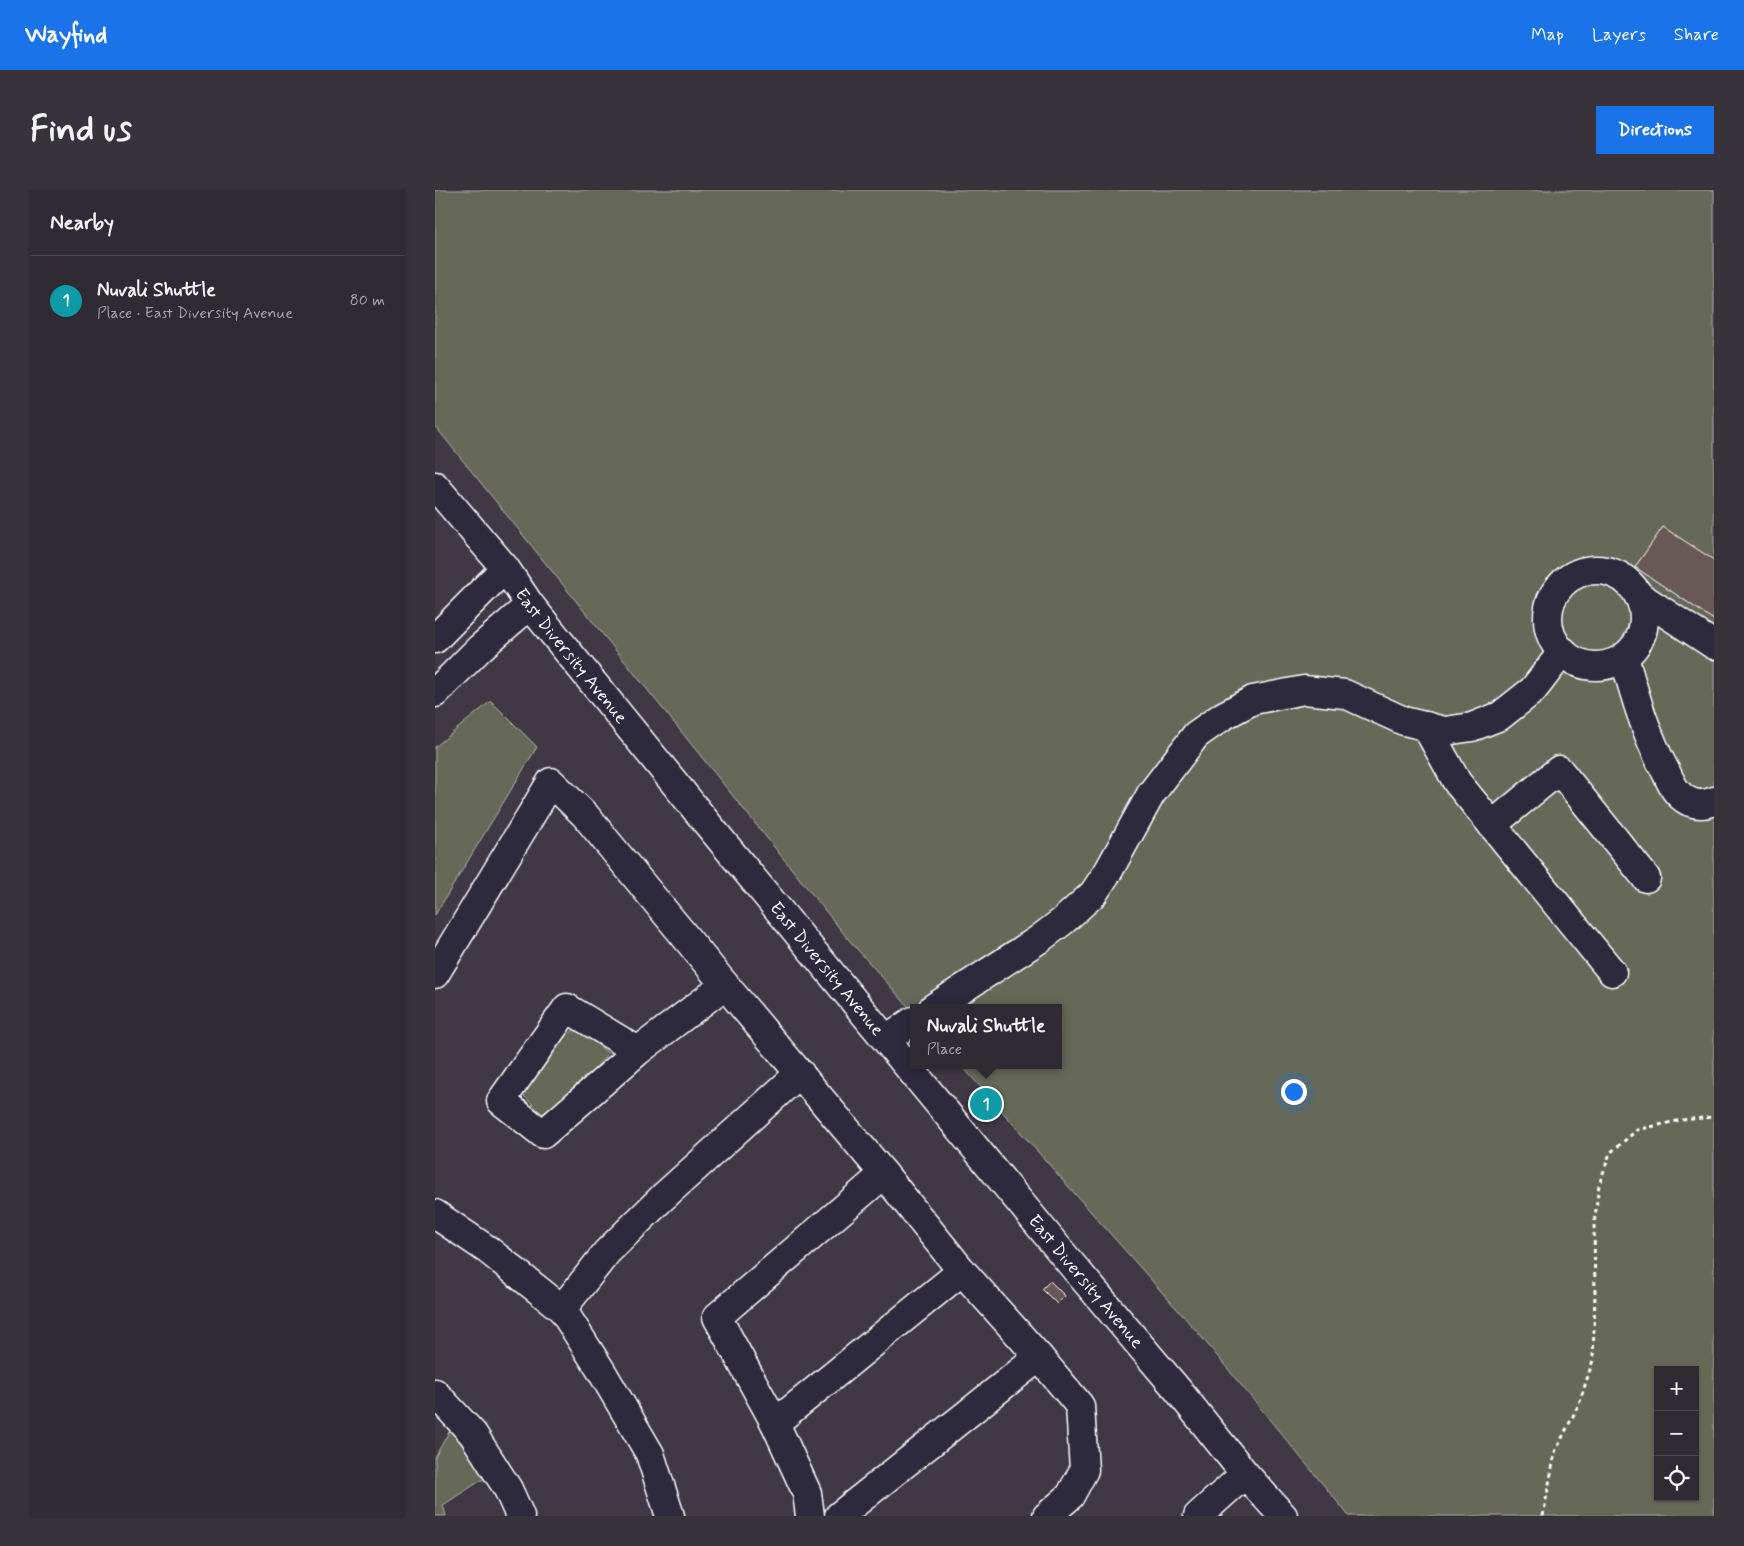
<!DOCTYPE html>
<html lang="en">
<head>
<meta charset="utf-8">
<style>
	body { margin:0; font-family:Mynerve,sans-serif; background:#38323b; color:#f1f3f6 }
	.controls { position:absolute; right:15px; bottom:15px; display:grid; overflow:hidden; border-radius:0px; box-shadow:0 1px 4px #0004 }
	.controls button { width:45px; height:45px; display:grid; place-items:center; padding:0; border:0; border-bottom:1px solid #4b464e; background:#302a33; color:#f1f3f6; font:25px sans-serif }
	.you { position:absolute; left:858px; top:901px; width:18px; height:18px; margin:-12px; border:4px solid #fff; border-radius:50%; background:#1a73e8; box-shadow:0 0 0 8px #1a73e833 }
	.badge { display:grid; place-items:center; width:32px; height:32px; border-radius:50%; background:#1a73e8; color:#fff; font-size:16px; font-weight:700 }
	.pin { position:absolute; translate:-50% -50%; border:2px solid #fff; box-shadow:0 1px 5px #0006 }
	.popup { position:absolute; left:475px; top:814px; width:152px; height:65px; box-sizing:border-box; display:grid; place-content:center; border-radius:0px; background:#302a33; filter:drop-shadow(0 1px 4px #0005); font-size:16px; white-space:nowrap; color:#a8a7ac }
	.popup b { font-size:19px; color:#f1f3f6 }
	.popup::after { content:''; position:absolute; left:50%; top:100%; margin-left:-10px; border:10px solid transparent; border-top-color:#302a33 }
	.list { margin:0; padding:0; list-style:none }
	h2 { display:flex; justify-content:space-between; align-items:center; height:65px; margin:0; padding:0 20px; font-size:21px }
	h2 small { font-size:16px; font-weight:400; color:#a8a7ac }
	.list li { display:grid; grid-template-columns:32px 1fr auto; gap:15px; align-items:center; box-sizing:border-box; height:90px; padding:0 20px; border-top:1px solid #4b464e }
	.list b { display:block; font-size:19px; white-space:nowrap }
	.list p { margin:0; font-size:16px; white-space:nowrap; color:#a8a7ac }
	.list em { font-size:16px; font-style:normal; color:#a8a7ac }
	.icon { flex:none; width:28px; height:28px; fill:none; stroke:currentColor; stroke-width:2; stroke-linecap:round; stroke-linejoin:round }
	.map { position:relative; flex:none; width:1279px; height:1326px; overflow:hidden; border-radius:0px }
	header { display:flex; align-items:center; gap:30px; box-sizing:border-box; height:70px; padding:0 25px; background:#1a73e8; color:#fff }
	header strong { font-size:24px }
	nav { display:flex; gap:28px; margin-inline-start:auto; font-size:18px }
	.intro { display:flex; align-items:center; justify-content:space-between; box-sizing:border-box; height:120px; padding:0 30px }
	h1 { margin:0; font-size:35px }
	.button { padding:12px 22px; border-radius:0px; background:#1a73e8; color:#fff; font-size:18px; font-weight:700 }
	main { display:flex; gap:30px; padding:0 30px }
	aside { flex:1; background:#302a33; border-radius:0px; box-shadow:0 1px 4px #0004 }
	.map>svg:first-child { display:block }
	.green { fill:#666758; stroke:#b2b3ac; fill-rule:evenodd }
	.building { fill:#685856; stroke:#fff }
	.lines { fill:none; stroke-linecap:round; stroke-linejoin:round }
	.minor-casing { stroke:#fff; stroke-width:31 }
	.path { stroke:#fff; stroke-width:3; stroke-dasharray:4 4; stroke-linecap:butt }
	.minor { stroke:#2f2a3d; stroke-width:28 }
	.labels { text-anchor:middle; stroke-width:5; stroke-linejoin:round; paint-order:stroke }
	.street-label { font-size:18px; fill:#fff; stroke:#2f2a3d }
</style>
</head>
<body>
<header>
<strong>Wayfind</strong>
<nav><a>Map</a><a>Layers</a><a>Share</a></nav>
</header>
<div class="intro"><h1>Find us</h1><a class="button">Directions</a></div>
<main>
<aside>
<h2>Nearby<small></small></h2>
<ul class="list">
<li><span class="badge" style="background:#0f9aa8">1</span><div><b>Nuvali Shuttle</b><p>Place · East Diversity Avenue</p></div><em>80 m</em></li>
</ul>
</aside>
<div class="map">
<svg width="1279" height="1326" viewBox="0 0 1279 1326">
	<rect width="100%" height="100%" fill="#403844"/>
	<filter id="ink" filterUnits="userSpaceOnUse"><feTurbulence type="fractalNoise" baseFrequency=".02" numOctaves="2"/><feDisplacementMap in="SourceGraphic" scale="10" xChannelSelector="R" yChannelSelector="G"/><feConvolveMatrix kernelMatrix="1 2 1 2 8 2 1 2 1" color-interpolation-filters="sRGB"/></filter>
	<g filter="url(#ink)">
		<g class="green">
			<path d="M0,0H1279V1326H914L764,1144L526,875H624V818H478V822L414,750L0,236ZM1223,1180H1260V1307H1223Z"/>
			<path d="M56,511L102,557L0,725V557Z"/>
			<path d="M141,838L173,863L137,906L107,924L88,905L115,859Z"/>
			<path d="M15,1240L53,1286L8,1315L11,1326H0V1267Z"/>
		</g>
		<g class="building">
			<path d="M1228,337L1279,370V430L1200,377Z"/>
			<path d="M550,902L563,918L553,927L539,911Z"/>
			<path d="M615,1091L630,1106L622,1114L607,1099Z"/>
		</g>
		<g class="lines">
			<defs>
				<g id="minor">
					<path id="s1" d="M0,296L70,378L95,415L276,638L632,1069L742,1199L810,1284L848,1326"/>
					<circle cx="1161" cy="428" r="48"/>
					<path d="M1203,405L1279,455"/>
					<path d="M0,449L70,378"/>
					<path d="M1189,467C1200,506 1211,545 1231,582C1234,588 1237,596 1242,602C1252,614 1265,617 1279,611"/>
					<path d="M0,503L45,458L95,415"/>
					<path d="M991,536L1022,592L1177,782"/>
					<path d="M1057,635L1124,580L1211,688"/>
					<path d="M0,784L116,592L150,625L290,795L449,984L527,1081L604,1167L645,1216L649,1280L635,1306L612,1326"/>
					<path d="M498,818L603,750L628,731L658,704L674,680L716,604L761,545L788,526L818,510L869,500L910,504L969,531L1010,541L1037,537L1065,526L1098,500L1128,461"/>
					<path d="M451,849L478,831"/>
					<path d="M203,861L132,818L66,911L108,944L203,861L290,795"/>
					<path d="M0,1024L53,1060L127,1119L167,1182L215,1264L235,1326"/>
					<path d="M127,1119L172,1062L228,1007L365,883"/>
					<path d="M0,1203L38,1244L73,1299L85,1326"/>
					<path d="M340,1233L527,1081"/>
					<path d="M375,1326L372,1303L340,1233L282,1127L449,984"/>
					<path d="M404,1326L604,1167"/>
					<path d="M763,1326L810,1284"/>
				</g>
			</defs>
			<use href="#minor" class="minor-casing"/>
			<path class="path" d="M1108,1326L1120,1262L1144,1214L1158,1170L1160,1104L1159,1034L1164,995L1175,963L1202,940L1246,930L1279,927"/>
			<use href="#minor" class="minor"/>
		</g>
	</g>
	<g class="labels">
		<g class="street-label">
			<text dy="6" stroke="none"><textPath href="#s1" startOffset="218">East Diversity Avenue</textPath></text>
			<text dy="6" stroke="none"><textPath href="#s1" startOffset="622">East Diversity Avenue</textPath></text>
			<text dy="6" stroke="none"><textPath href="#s1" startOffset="1028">East Diversity Avenue</textPath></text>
		</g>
	</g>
</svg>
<div class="controls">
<button>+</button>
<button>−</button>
<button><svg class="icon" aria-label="locate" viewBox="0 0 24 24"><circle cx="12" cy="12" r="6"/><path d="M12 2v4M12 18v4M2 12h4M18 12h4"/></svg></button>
</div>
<div class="you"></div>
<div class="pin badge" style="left:551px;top:914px;background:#0f9aa8">1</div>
<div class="popup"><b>Nuvali Shuttle</b>Place</div>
</div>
</main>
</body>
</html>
